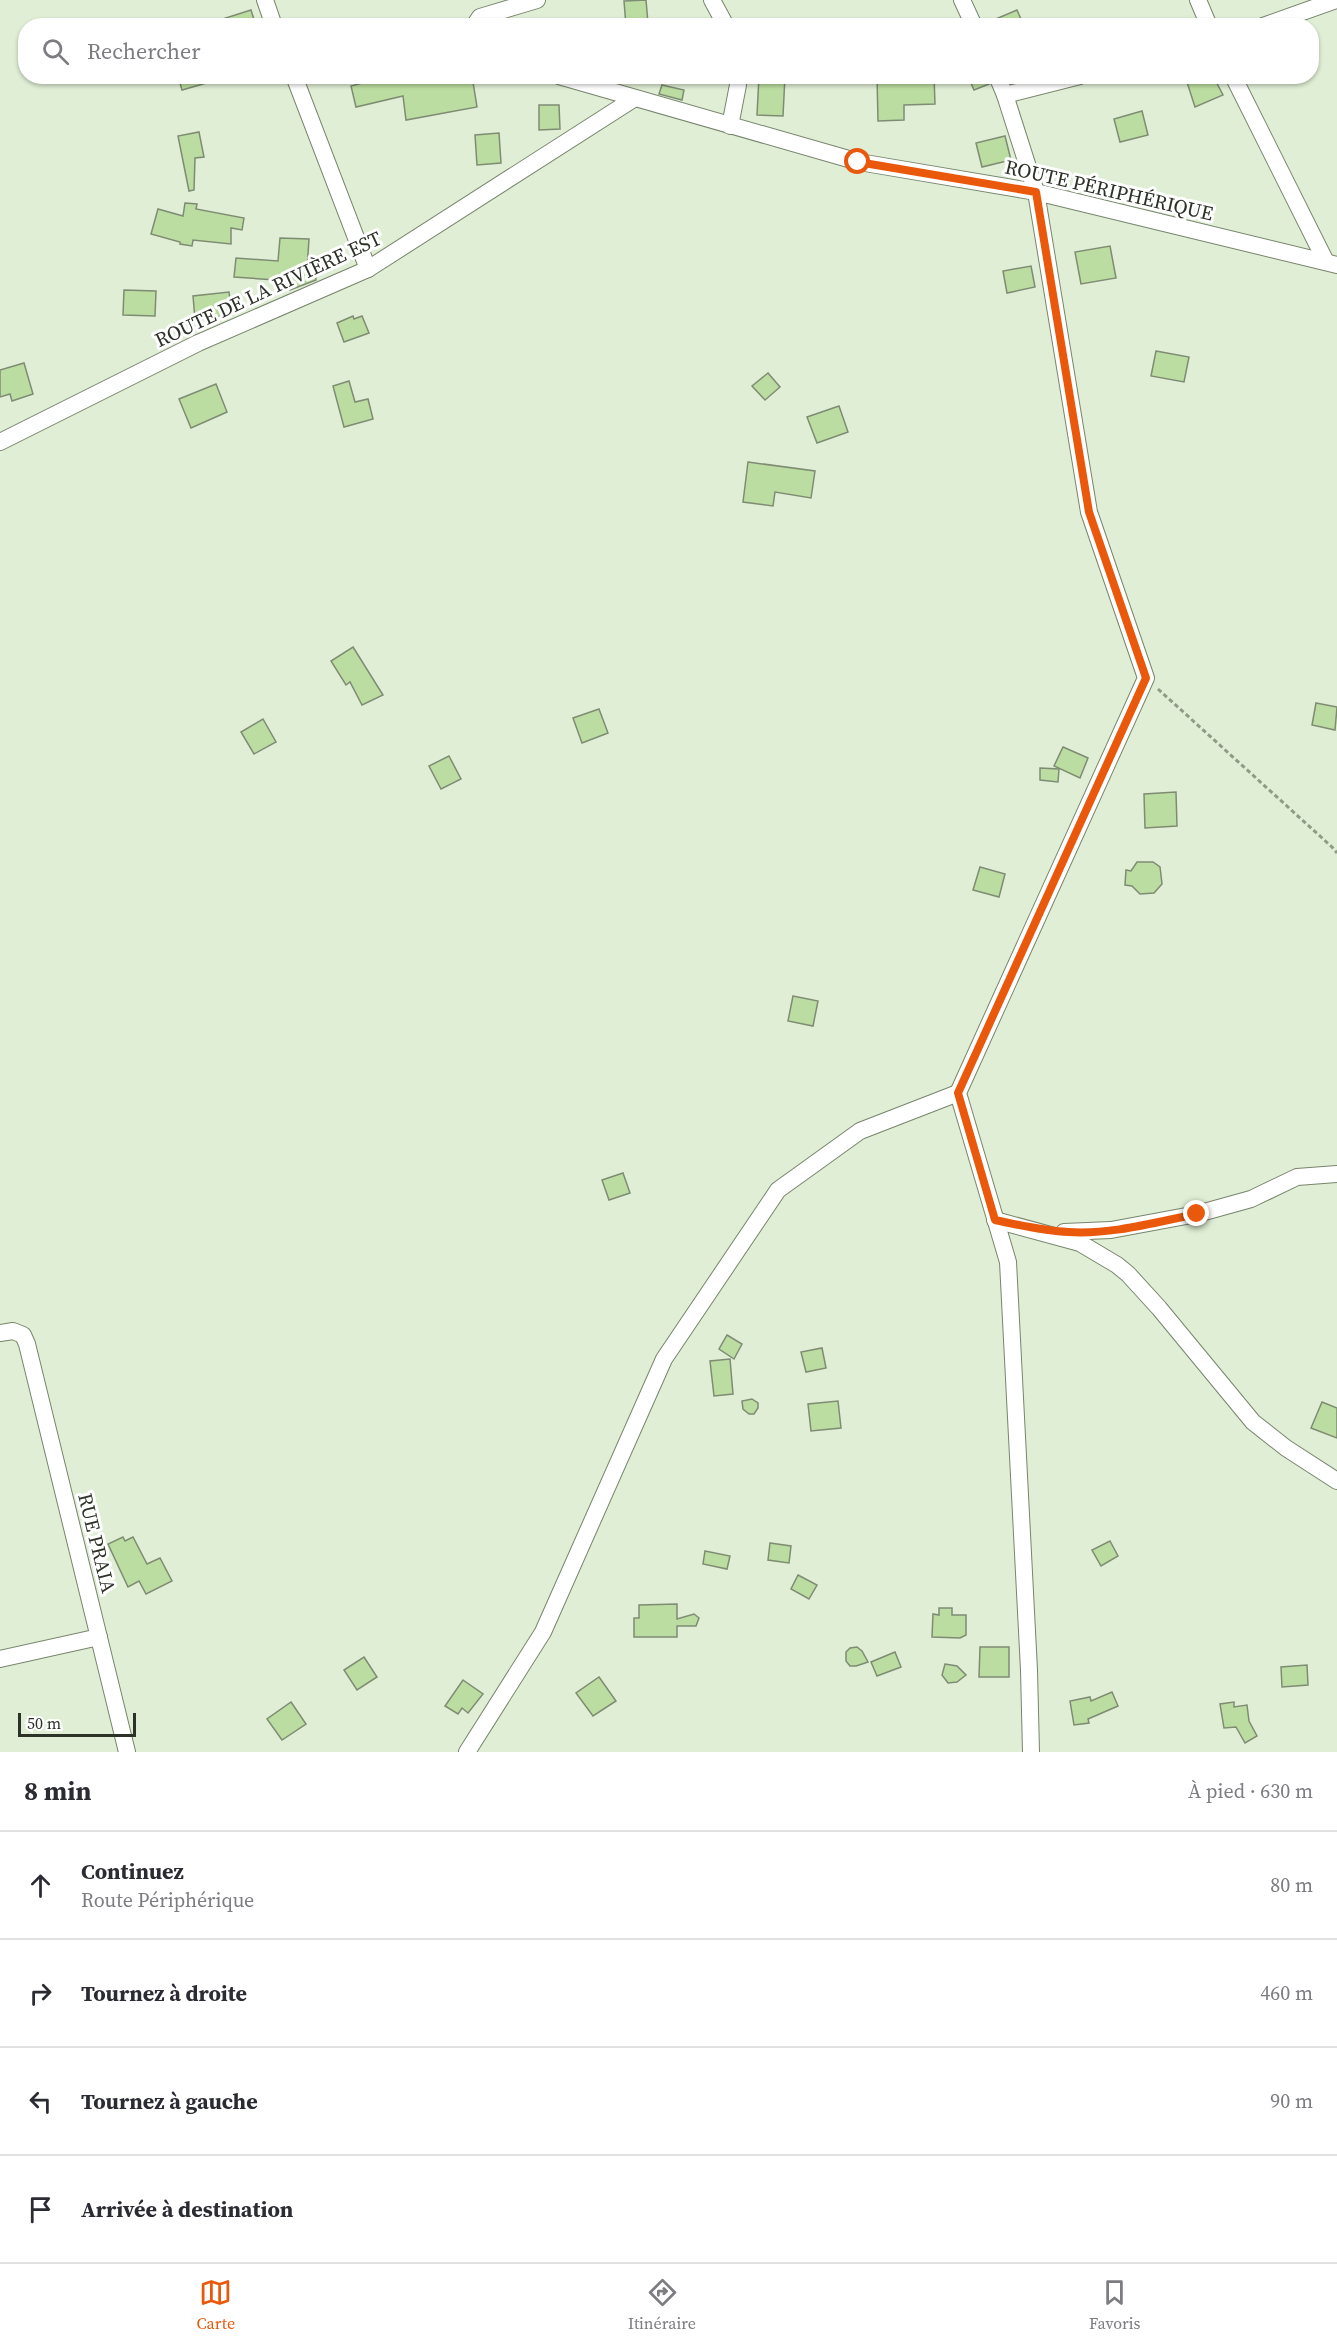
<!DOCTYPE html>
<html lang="fr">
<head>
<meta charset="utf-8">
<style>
	body { margin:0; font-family:"Source Serif 4",serif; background:#f2f2f3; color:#2b2b33 }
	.scale { position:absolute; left:18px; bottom:15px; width:118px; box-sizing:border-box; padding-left:6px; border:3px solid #2d3228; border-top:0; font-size:16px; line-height:21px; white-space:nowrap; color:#2d3228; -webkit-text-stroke:4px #fff; paint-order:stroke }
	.stop { position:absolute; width:18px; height:18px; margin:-14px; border:4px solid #ea580c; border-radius:50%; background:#fff }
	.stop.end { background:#ea580c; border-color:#fff; box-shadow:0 2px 6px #0008 }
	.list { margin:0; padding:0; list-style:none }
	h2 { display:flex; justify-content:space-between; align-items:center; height:78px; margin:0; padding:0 24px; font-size:26px }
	h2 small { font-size:20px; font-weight:400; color:#7c7c81 }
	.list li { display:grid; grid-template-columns:39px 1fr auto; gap:18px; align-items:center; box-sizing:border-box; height:108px; padding:0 24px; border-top:2px solid #e1e1e2 }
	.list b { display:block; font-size:22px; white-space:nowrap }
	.list p { margin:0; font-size:20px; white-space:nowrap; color:#7c7c81 }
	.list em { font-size:20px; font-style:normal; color:#7c7c81 }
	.icon { flex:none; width:33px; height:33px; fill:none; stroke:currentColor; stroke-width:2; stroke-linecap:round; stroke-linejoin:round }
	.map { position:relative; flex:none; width:1337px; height:1752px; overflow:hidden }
	.search { position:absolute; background:#fff; box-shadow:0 2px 4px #0004; left:18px; right:18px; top:18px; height:66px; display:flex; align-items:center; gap:15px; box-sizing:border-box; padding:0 21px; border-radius:24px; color:#7c7c81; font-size:22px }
	.sheet { height:510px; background:#fff }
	nav { display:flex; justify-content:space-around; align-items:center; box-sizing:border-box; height:84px; border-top:2px solid #e1e1e2; background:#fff; font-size:16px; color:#7c7c81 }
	nav a { display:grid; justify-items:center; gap:3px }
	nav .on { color:#ea580c }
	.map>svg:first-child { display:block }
	.building { fill:#bcdda1; stroke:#7f8c74; stroke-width:1.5 }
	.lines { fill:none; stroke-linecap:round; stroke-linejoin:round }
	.street-casing { stroke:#78856d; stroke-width:18 }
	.path { stroke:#909a87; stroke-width:3; stroke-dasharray:4.5 3; stroke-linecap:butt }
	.street { stroke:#fff; stroke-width:16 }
	.route { stroke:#ea580c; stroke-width:8 }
	.labels { text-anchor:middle; stroke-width:6; stroke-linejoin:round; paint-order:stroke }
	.street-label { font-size:20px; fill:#2d3228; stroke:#fff }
</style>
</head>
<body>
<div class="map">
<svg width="1337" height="1752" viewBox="0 0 1337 1752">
	<rect width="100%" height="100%" fill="#dfeed4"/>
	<g class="building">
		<path d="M646,0L648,23L626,26L624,1Z"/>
		<path d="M251,10L256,26H210V23Z"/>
		<path d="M1017,10L1024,26H984V24Z"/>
		<path d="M178,76H216L217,80L182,90Z"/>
		<path d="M388,76H472L477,107L406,120L403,96L356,107L351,86Z"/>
		<path d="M759,76H785L783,116L757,115Z"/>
		<path d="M877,76H934L935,104L904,105V120L878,121Z"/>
		<path d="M968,76H987L989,84L974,90Z"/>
		<path d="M1185,76H1213L1223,95L1195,107Z"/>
		<path d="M662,85L684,90L682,100L659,94Z"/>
		<path d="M539,105H559L560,129L539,130Z"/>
		<path d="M1142,111L1148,135L1120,142L1114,119Z"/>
		<path d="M199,132L204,157L195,158L194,190L189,191L178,136Z"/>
		<path d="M499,133L501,163L477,165L475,135Z"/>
		<path d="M1005,136L1011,160L982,167L976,143Z"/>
		<path d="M185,203L197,204L196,209L244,218L242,230L231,228V244L193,240L192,246L180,244V242L151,234L158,209L183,216Z"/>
		<path d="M280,238L309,239L307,269L315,268L316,280L290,290L289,281L234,277L236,258L278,261Z"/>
		<path d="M1110,246L1116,278L1081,284L1075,252Z"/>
		<path d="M1031,266L1035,287L1007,293L1003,271Z"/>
		<path d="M124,290L156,291L155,316L123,315Z"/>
		<path d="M229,292L232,315L195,319L193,296Z"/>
		<path d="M353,316L354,319L362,316L369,333L344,342L337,323Z"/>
		<path d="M1156,351L1189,357L1184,382L1151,376Z"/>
		<path d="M24,363L33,394L12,401L10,394L0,397V370Z"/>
		<path d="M768,373L780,387L765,400L752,386Z"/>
		<path d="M349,381L355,402L368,399L373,419L344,427L333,386Z"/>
		<path d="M216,384L227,412L191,428L179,399Z"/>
		<path d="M839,406L848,432L817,443L807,417Z"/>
		<path d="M748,462L815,471L811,498L775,492L773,506L743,502Z"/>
		<path d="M353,647L383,695L362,705L350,682L346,685L331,661Z"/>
		<path d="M1316,703L1337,707L1335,730L1312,725Z"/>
		<path d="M599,709L608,733L582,743L573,718Z"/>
		<path d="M263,719L276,742L254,754L241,732Z"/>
		<path d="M1063,747L1088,758L1080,778L1054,766Z"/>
		<path d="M449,756L461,779L441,789L429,766Z"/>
		<path d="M1040,768L1059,769L1058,782L1040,780Z"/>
		<path d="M1176,792L1177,826L1145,828L1144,794Z"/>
		<path d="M1137,862H1153L1160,867L1162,884L1154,893L1140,894L1132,886L1125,885L1126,870L1131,871Z"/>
		<path d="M980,867L1005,874L999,897L973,890Z"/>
		<path d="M793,996L818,1001L813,1026L788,1021Z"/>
		<path d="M623,1173L630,1193L609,1200L602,1180Z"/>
		<path d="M727,1335L742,1344L734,1359L719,1349Z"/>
		<path d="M822,1348L826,1368L806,1372L801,1352Z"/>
		<path d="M730,1359L733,1394L714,1396L710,1361Z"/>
		<path d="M752,1399L758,1403V1408L754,1414H749L743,1409L742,1401Z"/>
		<path d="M838,1401L841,1428L811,1431L808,1404Z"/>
		<path d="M1322,1402L1337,1408V1438L1311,1428Z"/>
		<path d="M123,1537L125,1541L133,1537L147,1564L160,1558L172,1581L146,1594L139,1581L128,1587L108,1544Z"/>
		<path d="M1110,1541L1118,1556L1101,1566L1092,1550Z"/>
		<path d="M770,1543L791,1546L789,1563L768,1560Z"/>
		<path d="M705,1551L730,1556L727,1569L703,1564Z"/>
		<path d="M798,1575L817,1585L809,1599L791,1589Z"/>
		<path d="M677,1604V1619L694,1614L699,1618L696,1626H677V1637H634V1618H639V1605Z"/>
		<path d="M939,1608H952V1615H966V1635L960,1638L932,1637L933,1614L939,1615Z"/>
		<path d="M857,1647L862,1651L868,1662L856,1666H850L846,1661V1652L850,1648Z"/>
		<path d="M980,1647H1009V1677H979Z"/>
		<path d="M895,1652L901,1667L877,1676L871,1662Z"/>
		<path d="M364,1657L377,1677L357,1690L344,1670Z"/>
		<path d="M945,1664L957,1666L966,1675L957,1682L948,1683L942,1675Z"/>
		<path d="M1307,1665L1308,1685L1282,1687L1281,1667Z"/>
		<path d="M599,1677L616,1701L593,1716L576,1693Z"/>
		<path d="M463,1680L483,1694L468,1713L462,1708L458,1714L445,1706Z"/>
		<path d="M1112,1692L1118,1706L1088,1719L1089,1723L1074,1725L1070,1701L1090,1697L1091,1701Z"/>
		<path d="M291,1702L306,1724L282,1740L267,1719Z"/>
		<path d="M1234,1702V1707L1247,1705L1249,1721L1257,1736L1245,1743L1236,1727L1224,1728L1220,1704Z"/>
	</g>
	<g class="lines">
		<defs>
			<g id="street">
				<path d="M265,0L274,26"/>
				<path d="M712,0L726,26"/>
				<path d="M962,0L974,26"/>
				<path d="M1198,0L1209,26"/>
				<path d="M474,26L480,17L537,0"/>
				<path d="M1263,26L1336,0"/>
				<path d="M294,76L368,269"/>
				<path d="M559,76L859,162L1036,192L1337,265"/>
				<path d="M997,76L1005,95L1036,192L1089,512L1146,678L958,1093L1008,1262L1029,1670L1031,1752"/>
				<path d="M1233,76L1326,262"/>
				<path d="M1005,95L1080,76"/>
				<path d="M730,126L738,85L737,76"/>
				<path d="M0,442L198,343L368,269L635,98"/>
				<path d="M995,1220L1080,1243L1117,1265L1128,1274L1159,1308L1253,1422L1286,1448L1337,1481"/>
				<path d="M1064,1232L1111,1230L1197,1214L1251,1199L1297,1177L1337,1174"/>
				<path d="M0,1333L13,1331L23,1335L27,1344L127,1752"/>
				<path d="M0,1659L99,1637"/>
				<path d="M467,1752L543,1632L664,1359L778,1190L860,1131L958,1093"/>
			</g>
		</defs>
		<use href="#street" class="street-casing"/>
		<path class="path" d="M1158,689L1332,847L1337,853"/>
		<use href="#street" class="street"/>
	</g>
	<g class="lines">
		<path class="route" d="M858,162L1036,192L1089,512L1146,678L958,1093L995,1220C1019,1225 1043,1231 1068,1232C1111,1235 1156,1222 1197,1214"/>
	</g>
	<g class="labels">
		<g class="street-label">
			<text transform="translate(1109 190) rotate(13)" y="7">ROUTE PÉRIPHÉRIQUE</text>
			<text transform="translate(268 289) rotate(-25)" y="7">ROUTE DE LA RIVIÈRE EST</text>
			<text transform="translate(97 1543) rotate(76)" y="7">RUE PRAIA</text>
		</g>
	</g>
</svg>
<div class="scale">50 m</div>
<div class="stop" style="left:858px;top:162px"></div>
<div class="stop end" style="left:1197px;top:1214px"></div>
<div class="search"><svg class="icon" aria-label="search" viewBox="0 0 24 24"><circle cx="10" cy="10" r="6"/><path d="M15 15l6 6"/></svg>Rechercher</div>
</div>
<section class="sheet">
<h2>8 min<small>À pied · 630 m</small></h2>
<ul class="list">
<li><svg class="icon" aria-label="ahead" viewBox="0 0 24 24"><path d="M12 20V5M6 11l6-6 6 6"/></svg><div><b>Continuez</b><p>Route Périphérique</p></div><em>80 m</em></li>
<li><svg class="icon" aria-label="right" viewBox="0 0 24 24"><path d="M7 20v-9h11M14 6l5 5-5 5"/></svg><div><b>Tournez à droite</b></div><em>460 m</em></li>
<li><svg class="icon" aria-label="left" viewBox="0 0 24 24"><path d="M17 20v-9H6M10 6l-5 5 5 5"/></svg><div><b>Tournez à gauche</b></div><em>90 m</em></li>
<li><svg class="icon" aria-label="arrive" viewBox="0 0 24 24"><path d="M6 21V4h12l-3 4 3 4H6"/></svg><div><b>Arrivée à destination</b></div></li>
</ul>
</section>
<nav>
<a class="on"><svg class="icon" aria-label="map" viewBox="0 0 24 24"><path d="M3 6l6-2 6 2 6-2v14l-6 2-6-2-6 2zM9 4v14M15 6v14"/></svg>Carte</a>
<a><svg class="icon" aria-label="directions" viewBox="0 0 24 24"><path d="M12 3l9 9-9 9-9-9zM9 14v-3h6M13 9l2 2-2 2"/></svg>Itinéraire</a>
<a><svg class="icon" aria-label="saved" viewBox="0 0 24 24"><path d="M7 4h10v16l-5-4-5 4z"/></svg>Favoris</a>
</nav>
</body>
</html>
